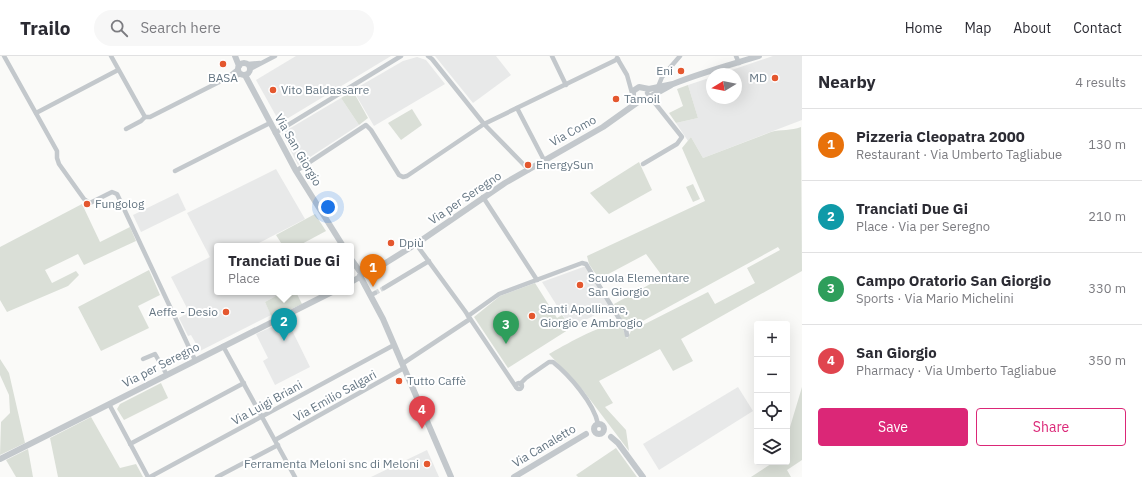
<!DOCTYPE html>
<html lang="en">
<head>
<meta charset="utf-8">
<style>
	body { margin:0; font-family:"IBM Plex Sans",sans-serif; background:#f7f7f7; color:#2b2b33 }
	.controls { position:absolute; right:12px; bottom:12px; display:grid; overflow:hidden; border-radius:4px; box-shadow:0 4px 16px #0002 }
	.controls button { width:36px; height:36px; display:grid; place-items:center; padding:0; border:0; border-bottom:1px solid #e1e1e2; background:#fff; color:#2b2b33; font:20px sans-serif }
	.compass { position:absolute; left:706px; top:12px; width:36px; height:36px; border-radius:50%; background:#fff; box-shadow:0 4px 16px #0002; rotate:260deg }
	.you { position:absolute; left:328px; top:151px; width:14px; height:14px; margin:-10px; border:3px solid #fff; border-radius:50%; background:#1a73e8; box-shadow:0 0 0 6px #1a73e833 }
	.badge { display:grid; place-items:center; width:26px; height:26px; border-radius:50%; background:#db2777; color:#fff; font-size:13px; font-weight:700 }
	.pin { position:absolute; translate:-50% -33px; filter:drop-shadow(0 1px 2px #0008) }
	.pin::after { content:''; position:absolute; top:21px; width:14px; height:12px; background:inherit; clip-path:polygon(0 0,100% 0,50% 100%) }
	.popup { position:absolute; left:214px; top:187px; width:140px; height:52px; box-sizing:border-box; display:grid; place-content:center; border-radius:4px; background:#fff; filter:drop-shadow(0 1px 3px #0005); font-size:13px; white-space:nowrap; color:#7c7c81 }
	.popup b { font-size:15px; color:#2b2b33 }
	.popup::after { content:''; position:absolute; left:50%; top:100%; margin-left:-8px; border:8px solid transparent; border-top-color:#fff }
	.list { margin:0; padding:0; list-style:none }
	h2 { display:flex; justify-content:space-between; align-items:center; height:52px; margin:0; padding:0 16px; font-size:17px }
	h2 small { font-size:13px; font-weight:400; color:#7c7c81 }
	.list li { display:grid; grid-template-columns:26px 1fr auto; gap:12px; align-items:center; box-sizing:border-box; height:72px; padding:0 16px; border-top:1px solid #e1e1e2 }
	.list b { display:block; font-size:15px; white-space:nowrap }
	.list p { margin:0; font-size:13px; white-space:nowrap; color:#7c7c81 }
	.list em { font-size:13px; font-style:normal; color:#7c7c81 }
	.actions { display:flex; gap:8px; padding:12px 16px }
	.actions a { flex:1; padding:9px 0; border:1px solid #db2777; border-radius:4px; text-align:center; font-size:14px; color:#db2777 }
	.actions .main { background:#db2777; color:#fff }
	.icon { flex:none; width:22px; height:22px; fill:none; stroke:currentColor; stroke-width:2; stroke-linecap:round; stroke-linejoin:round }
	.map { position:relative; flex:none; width:802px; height:421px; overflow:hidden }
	header { display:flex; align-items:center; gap:24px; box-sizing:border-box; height:56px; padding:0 20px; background:#fff; border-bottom:1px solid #e1e1e2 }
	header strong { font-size:19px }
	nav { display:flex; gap:22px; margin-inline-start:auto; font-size:14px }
	.search { width:280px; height:36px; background:#f7f7f7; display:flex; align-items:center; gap:10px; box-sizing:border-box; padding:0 14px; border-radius:22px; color:#7c7c81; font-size:15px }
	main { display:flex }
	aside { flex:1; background:#fff }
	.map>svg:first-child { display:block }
	.built { fill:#e8e9e9 }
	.green { fill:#dadfd7 }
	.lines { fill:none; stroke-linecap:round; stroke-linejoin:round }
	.minor-tunnel { stroke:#d5d9db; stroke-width:4.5; stroke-dasharray:4.5 2; stroke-linecap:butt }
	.minor { stroke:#c3c8cc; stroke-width:4.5 }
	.tertiary { stroke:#c3c8cc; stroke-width:6 }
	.poi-dot { fill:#e4572e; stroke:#fff; stroke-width:1.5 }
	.labels { text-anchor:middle; stroke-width:4; stroke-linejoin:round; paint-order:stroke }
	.poi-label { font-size:12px; fill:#657683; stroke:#fff; text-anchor:start }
	.street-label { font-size:12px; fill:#657683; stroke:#fff }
</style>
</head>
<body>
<header>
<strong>Trailo</strong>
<div class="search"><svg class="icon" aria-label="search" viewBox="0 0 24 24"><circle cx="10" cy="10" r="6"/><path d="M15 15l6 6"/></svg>Search here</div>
<nav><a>Home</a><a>Map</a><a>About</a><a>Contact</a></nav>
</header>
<main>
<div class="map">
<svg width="802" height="421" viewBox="0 0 802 421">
	<rect width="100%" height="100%" fill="#fafaf8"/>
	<g class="built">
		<path d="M296,0H391L280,67L256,24Z"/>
		<path d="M435,0H496L511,19L473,47Z"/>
		<path d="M773,0H802V64L703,102L691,81L688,85L676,67L698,62L688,29L712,21V42H736V18H720Z"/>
		<path d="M417,1L426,4L445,28L374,70L353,34L403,5Z"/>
		<path d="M341,42L359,69L298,109L282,77Z"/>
		<path d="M276,113L305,163L259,187L260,190H217V236H283L265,246L271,259L200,295L191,279L188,280L179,262L189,256L171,221L210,201L187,157Z"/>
		<path d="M178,137L186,154L141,176L133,159Z"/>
		<path d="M586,210L611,250L571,272L542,226Z"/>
		<path d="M287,264L310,311L275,329L263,305L268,302L256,278Z"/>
		<path d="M738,331L753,355L659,414L643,388Z"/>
		<path d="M427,394L439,421H371L400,407Z"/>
	</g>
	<g class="green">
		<path d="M688,29L698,62L676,67L669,57L683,50L677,33Z"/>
		<path d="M353,35L368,62L359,69L341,42Z"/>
		<path d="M412,53L422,69L401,84L388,67Z"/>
		<path d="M801,71L802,215L681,283L693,305L673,315L660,293L599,325L613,347L605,351L626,374L629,395L582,333L549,298C563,290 606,265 621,268L627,283L631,275L708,236L715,248L755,227L747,212L780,194L778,191L630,272L626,271L614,248L663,221L646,198L599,223L589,208L587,200L705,145L682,92L691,81L703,102L771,76C781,73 791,75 801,71Z"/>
		<path d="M639,106L652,134L609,158L590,137Z"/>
		<path d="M693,128L700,143L693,146L686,131Z"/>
		<path d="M82,148L100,186L130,171L136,185L84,209L78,198L45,214L52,227L76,215L79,219L68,230L7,256L0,244V191Z"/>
		<path d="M315,158L326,175L298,190H283L276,179Z"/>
		<path d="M149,214L160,239L138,250L149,272L101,295L78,251Z"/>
		<path d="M535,227L557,262L562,259L571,272L508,312L474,261L500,240Z"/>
		<path d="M283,236H296L302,248L272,262L265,246Z"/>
		<path d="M0,303L9,317L25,387L0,399L1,366L10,357L9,339L0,319Z"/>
		<path d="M161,327L168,342L124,364L117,353L120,348Z"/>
		<path d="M802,331V404L787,414L791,421H751L774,406H787V381Z"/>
		<path d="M91,361L120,412L136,408L143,421H58L50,382Z"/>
		<path d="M616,392L637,421H578L576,419Z"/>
		<path d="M28,393L33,421H16L6,404Z"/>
	</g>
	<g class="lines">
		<path class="minor-tunnel" d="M375,237L384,232"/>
		<g class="minor">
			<path d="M4,0L57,95V102L59,108L84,143L90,147L112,136L117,138L195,304"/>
			<path d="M111,0L145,61"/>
			<path d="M428,0L432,3L484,68L529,114"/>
			<path d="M552,0L566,29"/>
			<path d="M736,0L739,7"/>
			<path d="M617,2L627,19L632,37"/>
			<path d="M248,8L260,7"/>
			<path d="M250,13L275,0"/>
			<path d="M228,21L238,13"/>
			<path d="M658,31L662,21L680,0"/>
			<path d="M517,52L544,104"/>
			<path d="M36,57L118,14"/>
			<path d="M126,73L141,65L145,61H150L227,22L242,18"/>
			<path d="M275,77L401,0"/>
			<path d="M643,108L677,88L682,81L647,37"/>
			<path d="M175,115L270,67"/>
			<path d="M296,115L366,69L371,74L399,119L403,121L407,120L484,68L618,3"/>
			<path d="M483,141L537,224"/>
			<path d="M416,188L465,255L516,331"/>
			<path d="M384,232L429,205"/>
			<path d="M371,239L375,237"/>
			<path d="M468,260L499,238L582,207L586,208L626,274L627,279"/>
			<path d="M223,290L295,421"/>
			<path d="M143,303L155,298L167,319"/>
			<path d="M402,308L470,263"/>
			<circle cx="519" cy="330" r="3"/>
			<path d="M520,328L526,322L549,306H553C569,319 594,347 598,368"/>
			<path d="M109,348L148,421"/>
			<path d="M275,384L404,312"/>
			<path d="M130,388L244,327"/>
			<path d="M150,421L394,289"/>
			<path d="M217,421L278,389"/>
		</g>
		<g class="tertiary">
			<path d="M235,0L239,10"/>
			<circle cx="244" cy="13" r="6"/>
			<path d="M245,19L296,115L343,190"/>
			<path d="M673,28L649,33L639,31L633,35V42L638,45C642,46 666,32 673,28C700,17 730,9 759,0"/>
			<path d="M351,203L361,217L360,221L351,226"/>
			<path d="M361,219L384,208L416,188L505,127L603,71L638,46"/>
			<path d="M360,220L383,263L451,421"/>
			<circle cx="599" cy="373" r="5"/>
			<path d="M611,381L618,387L643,421"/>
			<path d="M0,403L332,236"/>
			<path d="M514,421L586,378"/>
		</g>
	</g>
	<g class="poi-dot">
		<circle cx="223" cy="8" r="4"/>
		<circle cx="681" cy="15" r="4"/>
		<circle cx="775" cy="22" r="4"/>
		<circle cx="273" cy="34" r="4"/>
		<circle cx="616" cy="43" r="4"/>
		<circle cx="528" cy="109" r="4"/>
		<circle cx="87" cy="148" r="4"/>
		<circle cx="391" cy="187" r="4"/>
		<circle cx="580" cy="229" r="4"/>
		<circle cx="226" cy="256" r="4"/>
		<circle cx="532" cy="260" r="4"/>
		<circle cx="399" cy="325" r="4"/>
		<circle cx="427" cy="408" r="4"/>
	</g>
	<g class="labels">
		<g class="poi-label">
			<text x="673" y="19" text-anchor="end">Eni</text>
			<text x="223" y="26" text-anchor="middle">BASA</text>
			<text x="767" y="26" text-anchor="end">MD</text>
			<text x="281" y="38">Vito Baldassarre</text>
			<text x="624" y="47">Tamoil</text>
			<text x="536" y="113">EnergySun</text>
			<text x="95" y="152">Fungolog</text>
			<text x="399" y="191">Dpiù</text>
			<text x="588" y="226">Scuola Elementare<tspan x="588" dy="14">San Giorgio</tspan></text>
			<text x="540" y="257">Santi Apollinare,<tspan x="540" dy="14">Giorgio e Ambrogio</tspan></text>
			<text x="218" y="260" text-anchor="end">Aeffe - Desio</text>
			<text x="407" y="329">Tutto Caffè</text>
			<text x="419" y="412" text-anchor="end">Ferramenta Meloni snc di Meloni</text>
		</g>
		<g class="street-label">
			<text transform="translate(573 75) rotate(-29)" y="4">Via Como</text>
			<text transform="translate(298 94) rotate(60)" y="4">Via San Giorgio</text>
			<text transform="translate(465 142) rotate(-34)" y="4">Via per Seregno</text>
			<text transform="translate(161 309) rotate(-27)" y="4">Via per Seregno</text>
			<text transform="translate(335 340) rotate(-29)" y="4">Via Emilio Salgari</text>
			<text transform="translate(267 347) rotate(-29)" y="4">Via Luigi Briani</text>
			<text transform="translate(544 390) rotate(-31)" y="4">Via Canaletto</text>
		</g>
	</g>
</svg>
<div class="controls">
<button>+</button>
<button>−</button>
<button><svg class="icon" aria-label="locate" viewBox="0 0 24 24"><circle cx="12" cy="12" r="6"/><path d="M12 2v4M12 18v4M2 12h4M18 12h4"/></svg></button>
<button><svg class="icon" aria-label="layers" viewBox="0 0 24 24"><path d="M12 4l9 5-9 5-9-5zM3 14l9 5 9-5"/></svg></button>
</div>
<svg class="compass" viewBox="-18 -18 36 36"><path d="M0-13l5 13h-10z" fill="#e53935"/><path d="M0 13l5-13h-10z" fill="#7c7c81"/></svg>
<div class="you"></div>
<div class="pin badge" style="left:373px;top:231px;background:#e8710a">1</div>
<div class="pin badge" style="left:284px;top:285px;background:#0f9aa8">2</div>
<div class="popup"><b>Tranciati Due Gi</b>Place</div>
<div class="pin badge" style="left:506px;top:288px;background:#2e9e5b">3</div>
<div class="pin badge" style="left:422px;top:373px;background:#e0444e">4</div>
</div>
<aside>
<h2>Nearby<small>4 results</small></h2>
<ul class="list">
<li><span class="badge" style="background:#e8710a">1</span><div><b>Pizzeria Cleopatra 2000</b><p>Restaurant · Via Umberto Tagliabue</p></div><em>130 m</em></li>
<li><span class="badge" style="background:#0f9aa8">2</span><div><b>Tranciati Due Gi</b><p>Place · Via per Seregno</p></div><em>210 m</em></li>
<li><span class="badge" style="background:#2e9e5b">3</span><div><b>Campo Oratorio San Giorgio</b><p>Sports · Via Mario Michelini</p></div><em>330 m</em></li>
<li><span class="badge" style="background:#e0444e">4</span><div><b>San Giorgio</b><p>Pharmacy · Via Umberto Tagliabue</p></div><em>350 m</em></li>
</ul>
<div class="actions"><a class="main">Save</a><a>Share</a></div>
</aside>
</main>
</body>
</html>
